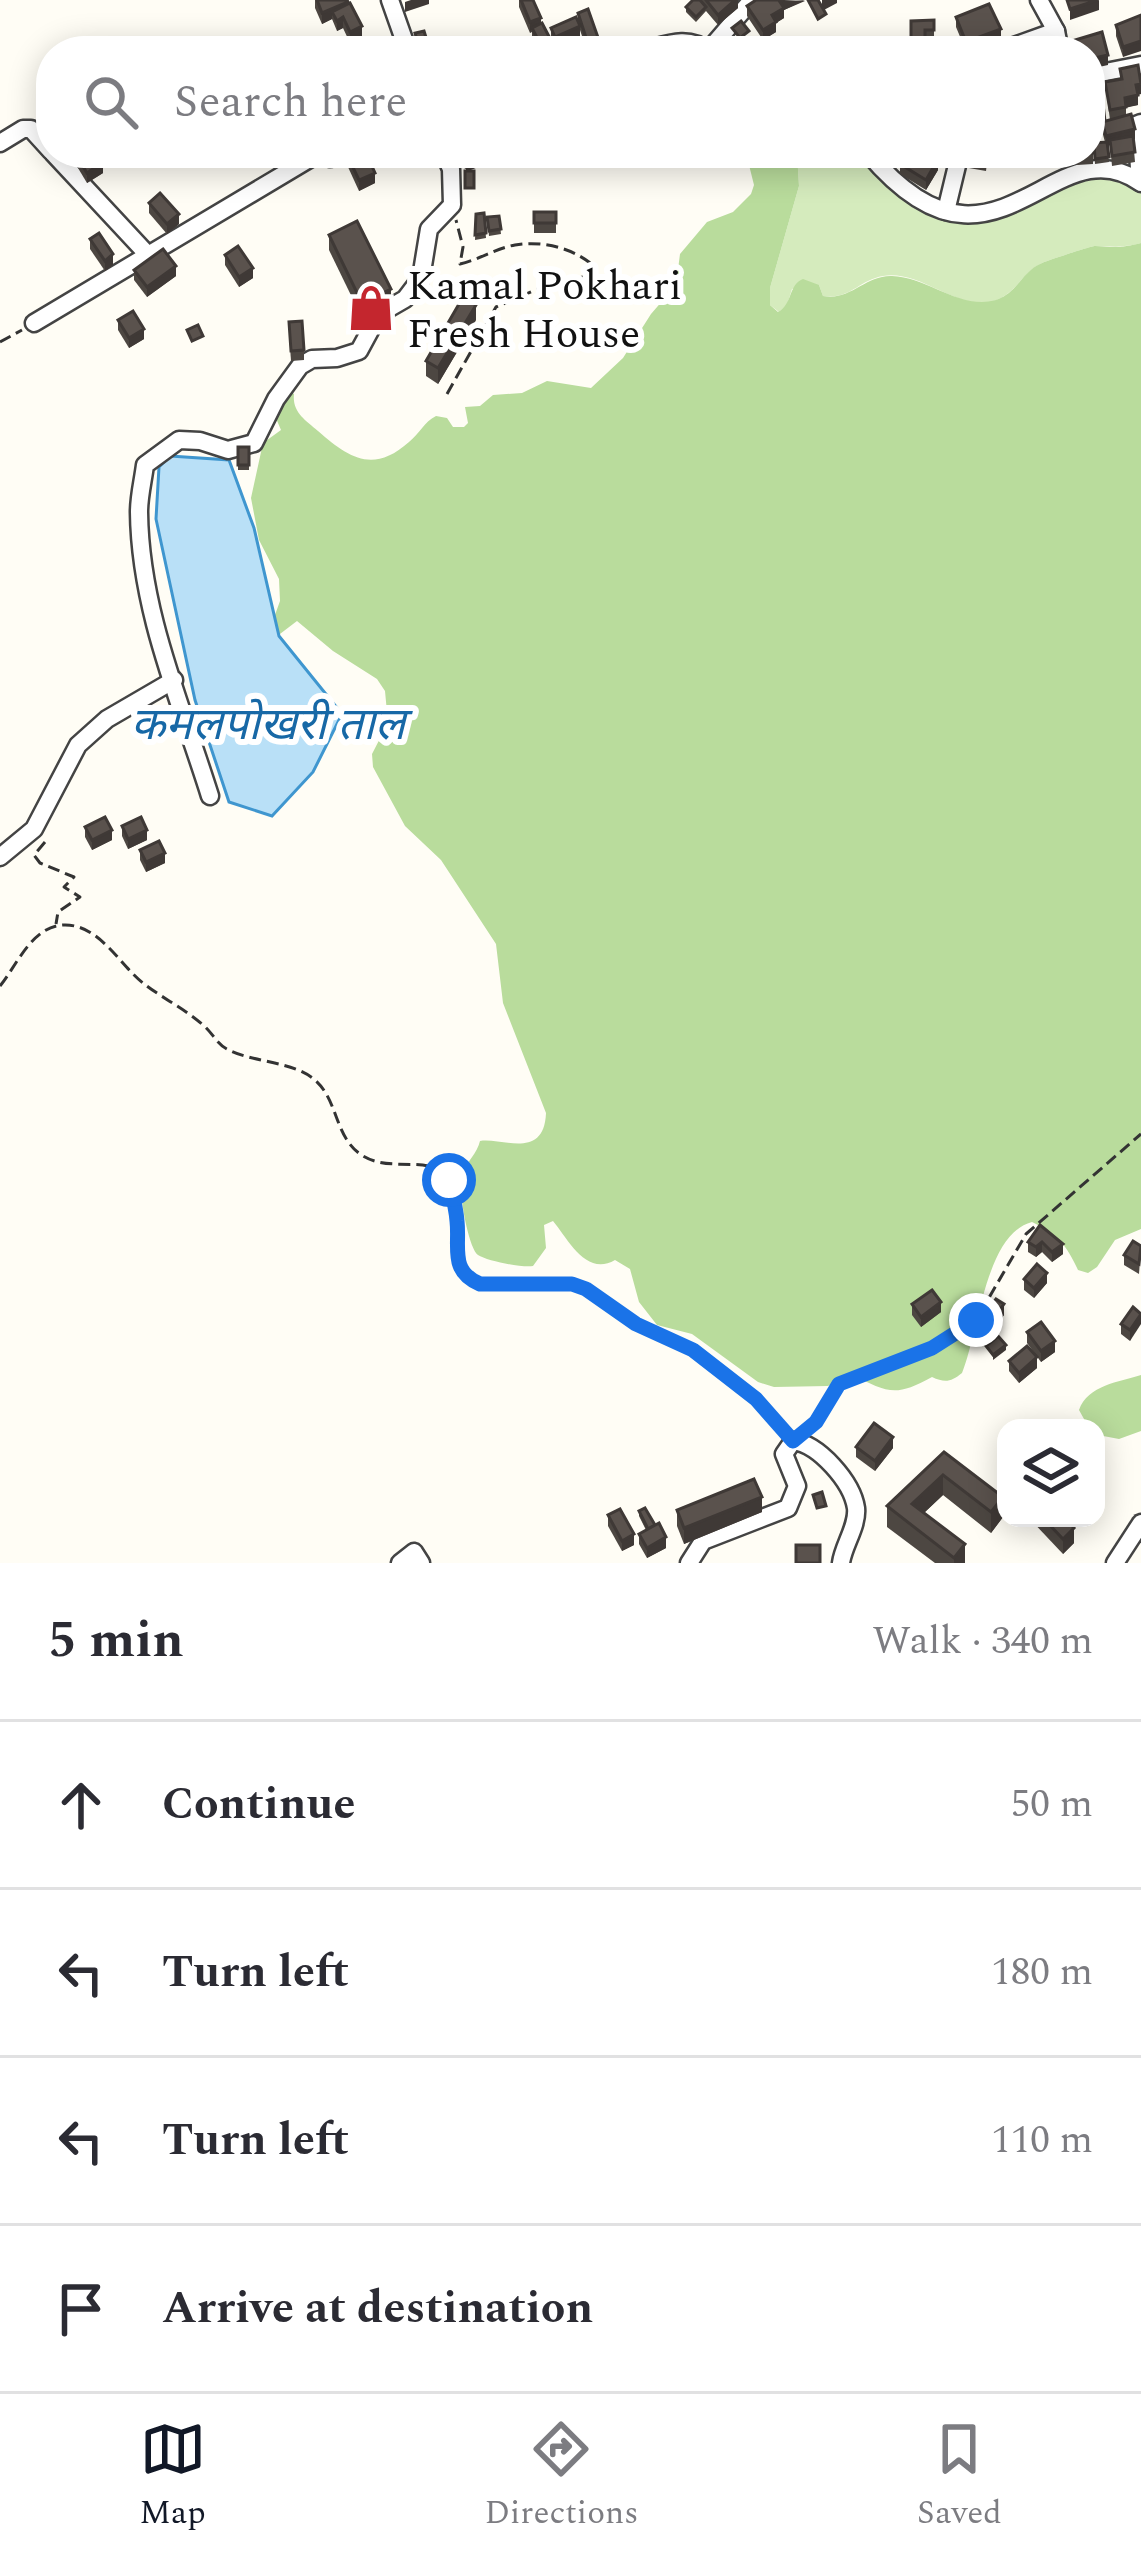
<!DOCTYPE html>
<html lang="en">
<head>
<meta charset="utf-8">
<style>
	body { margin:0; font-family:Spectral,"Noto Sans Devanagari",serif; background:#f7f7f7; color:#2b2b33 }
	.controls { position:absolute; right:36px; bottom:36px; display:grid; overflow:hidden; border-radius:24px; box-shadow:0 6px 30px #0003 }
	.controls button { width:108px; height:108px; display:grid; place-items:center; padding:0; border:0; border-bottom:3px solid #e1e1e2; background:#fff; color:#2b2b33; font:60px sans-serif }
	.stop { position:absolute; width:36px; height:36px; margin:-27px; border:9px solid #1a73e8; border-radius:50%; background:#fff }
	.stop.end { background:#1a73e8; border-color:#fff; box-shadow:0 3px 12px #0008 }
	.list { margin:0; padding:0; list-style:none }
	h2 { display:flex; justify-content:space-between; align-items:center; height:156px; margin:0; padding:0 48px; font-size:51px }
	h2 small { font-size:39px; font-weight:400; color:#7c7c81 }
	.list li { display:grid; grid-template-columns:78px 1fr auto; gap:36px; align-items:center; box-sizing:border-box; height:168px; padding:0 48px; border-top:3px solid #e1e1e2 }
	.list b { display:block; font-size:45px; white-space:nowrap }
	.list em { font-size:39px; font-style:normal; color:#7c7c81 }
	.icon { flex:none; width:66px; height:66px; fill:none; stroke:currentColor; stroke-width:2; stroke-linecap:round; stroke-linejoin:round }
	.map { position:relative; flex:none; width:1141px; height:1563px; overflow:hidden }
	.search { position:absolute; background:#fff; box-shadow:0 6px 30px #0003; left:36px; right:36px; top:36px; height:132px; display:flex; align-items:center; gap:30px; box-sizing:border-box; padding:0 42px; border-radius:48px; color:#7c7c81; font-size:45px }
	.sheet { height:828px; background:#fff }
	nav { display:flex; justify-content:space-around; align-items:center; box-sizing:border-box; height:168px; border-top:3px solid #e1e1e2; background:#fff; font-size:33px; color:#7c7c81 }
	nav a { display:grid; justify-items:center; gap:6px }
	nav .on { color:#111827 }
	.map>svg:first-child { display:block }
	.green { fill:#d5ebbd }
	.forest { fill:#b9dc9c }
	.water { fill:#b9e0f7; stroke:#3f96cf; stroke-width:3 }
	.lines { fill:none; stroke-linecap:round; stroke-linejoin:round }
	.minor-casing { stroke:#444; stroke-width:21 }
	.path { stroke:#333; stroke-width:3; stroke-dasharray:12 6; stroke-linecap:butt }
	.minor { stroke:#fff; stroke-width:16 }
	.wall { fill:#4d4742 }
	.shaded-wall { fill:#3f3936 }
	.building { fill:#5a524d; stroke:#3f3936; stroke-width:3 }
	.route { stroke:#1a73e8; stroke-width:15 }
	.labels { text-anchor:middle; stroke-width:12; stroke-linejoin:round; paint-order:stroke }
	.poi-label { font-size:42px; fill:#111; stroke:#fff; text-anchor:start }
	.water-label { font-size:45px; font-style:italic; fill:#1768a6; stroke:#fff }
</style>
</head>
<body>
<div class="map">
<svg width="1141" height="1563" viewBox="0 0 1141 1563">
	<rect width="100%" height="100%" fill="#fffdf5"/>
	<path class="green" d="M797,153H865L902,193L960,217L1102,170L1141,186V243C1123,248 1113,246 1095,246C1091,246 1049,260 1042,263C1023,271 1015,296 991,302C954,309 921,270 883,276C859,280 850,300 823,296L819,285L792,289L787,305L779,312L770,305V288L799,186Z"/>
	<g class="forest">
		<path d="M746,153H797L799,186L770,288V305L778,312C793,304 788,285 803,279L819,285L823,296C851,301 865,275 892,276C924,277 951,302 982,302C1016,302 1019,272 1042,263C1049,260 1091,246 1095,246C1113,247 1123,248 1141,243V1229L1115,1240L1097,1267L1088,1273L1078,1270C1066,1244 1057,1234 1032,1222C985,1234 979,1332 962,1373C951,1382 945,1383 932,1377C894,1398 888,1392 850,1374L828,1386L774,1387L758,1382L692,1334L657,1325L639,1302L630,1269L615,1260C586,1277 568,1239 553,1221L544,1225L546,1248L533,1266C523,1268 487,1261 478,1255C468,1248 457,1185 462,1174C467,1161 477,1154 480,1141C501,1137 544,1161 546,1113L503,1003L496,944L441,860L405,826L373,767L372,754L388,723L385,691L377,679L333,651L297,621L276,637L271,626L280,601L279,579L259,540L251,498L263,443L281,430L275,416L289,391L294,394C292,412 305,420 318,431C349,458 373,474 409,442C420,433 424,422 436,416L447,418L453,427H464L468,423L465,407L480,406L493,395L522,393L547,381L591,388L623,358L651,314L676,285L680,254L707,222L733,212L751,194L754,185Z"/>
		<path d="M1141,1375V1431L1119,1439L1098,1435L1096,1428H1089L1079,1410C1088,1385 1119,1382 1141,1375Z"/>
	</g>
	<path class="water" d="M170,456L229,460L254,528L279,636L342,714L313,772L272,816L229,802L195,700L156,519L159,467Z"/>
	<g class="lines">
		<defs>
			<g id="minor">
				<path d="M390,0L408,51"/>
				<path d="M1039,0L1056,31"/>
				<path d="M641,51C663,46 688,34 707,51"/>
				<path d="M708,51L752,0"/>
				<path d="M1000,51L1056,31L1060,51"/>
				<path d="M1090,75L1141,65"/>
				<path d="M0,143L23,129H31L51,151"/>
				<path d="M53,153L148,255"/>
				<path d="M868,153C995,305 1053,119 1141,183"/>
				<path d="M1140,182L1136,125L1141,123"/>
				<path d="M946,211L960,153"/>
				<path d="M34,323L316,155L330,158L338,153"/>
				<path d="M210,796C181,703 140,611 139,512C139,496 143,481 145,465L179,440L200,441L228,450L254,443L276,399L300,366L312,359L337,358L359,351L379,314L405,299L421,278L429,229L452,205L451,169L444,153"/>
				<path d="M0,857L34,829L78,745L107,719L174,680"/>
				<path d="M400,1563L414,1552L421,1563"/>
				<path d="M689,1563L703,1541L788,1508L797,1486L784,1454L793,1441C819,1444 852,1482 856,1508C858,1526 843,1546 841,1563"/>
				<path d="M1115,1563L1141,1523"/>
			</g>
		</defs>
		<use href="#minor" class="minor-casing"/>
		<g class="path">
			<path d="M0,342L22,330"/>
			<path d="M447,394L496,307L542,287L587,276L596,268C576,249 544,240 515,245C497,248 478,260 460,264L463,247L456,220"/>
			<path d="M45,842L34,855L40,863L74,877L64,887L80,897L58,912L56,924"/>
			<path d="M0,986C17,965 32,926 64,925C99,924 119,964 143,983C162,998 185,1009 203,1025C213,1033 217,1045 229,1050C255,1063 293,1061 315,1080C339,1101 334,1138 363,1156C388,1171 419,1158 443,1171C467,1204 440,1268 480,1284H572L586,1289L636,1324L693,1350L756,1399L782,1430"/>
			<path d="M807,1429L816,1422L839,1384L931,1348L976,1320L1026,1234L1141,1134"/>
		</g>
		<use href="#minor" class="minor"/>
	</g>
	<g class="wall">
		<path d="M315,0H347L362,37L350,43L343,28L337,31L332,19L322,24L315,8Z"/>
		<path d="M519,0H533L541,23L551,39V28L578,21V13L601,51H587L580,30V36L555,47L556,51H539L532,38V32L530,33L519,7Z"/>
		<path d="M701,0H738V8L718,25L706,11L696,22L686,12V7Z"/>
		<path d="M805,0L784,10V18L776,23V32L763,40L747,16V6Z"/>
		<path d="M1141,15L1123,57L1116,36V25Z"/>
		<path d="M956,17L1001,39L966,51L956,27Z"/>
		<path d="M934,20V40H925V48L911,49V21Z"/>
		<path d="M1120,69L1138,95V105L1126,107V116L1135,139H1133L1135,162L1112,166L1110,145L1107,146L1109,162L1095,164L1094,143L1105,142L1102,131L1090,133V106L1105,121L1110,120L1105,82L1120,80Z"/>
		<path d="M69,153H97L103,173L87,183Z"/>
		<path d="M964,153H988L986,171L963,167Z"/>
		<path d="M1076,153H1093V164L1077,165Z"/>
		<path d="M348,157L375,183L359,191L348,167Z"/>
		<path d="M900,164L938,170L926,190L900,174Z"/>
		<path d="M149,203L179,224L167,234L149,213Z"/>
		<rect x="534" y="212" width="22" height="21"/>
		<path d="M484,213L486,238L475,240L476,214Z"/>
		<path d="M499,216L501,234L489,236L487,217Z"/>
		<path d="M329,235L391,304L362,318L329,250Z"/>
		<path d="M90,239L113,265L105,271L90,249Z"/>
		<path d="M225,255L253,278L239,287L225,265Z"/>
		<path d="M134,270L176,276L147,297L134,280Z"/>
		<path d="M118,320L144,339L129,348L118,330Z"/>
		<path d="M476,320L438,384L426,376V361Z"/>
		<path d="M289,332L304,350V360L291,361Z"/>
		<rect x="238" y="447" width="11" height="23"/>
		<path d="M122,826L147,840L128,849L122,836Z"/>
		<path d="M85,827L112,840L92,850L85,837Z"/>
		<path d="M140,850L165,863L146,872L140,860Z"/>
		<path d="M1040,1225L1063,1254L1052,1262L1042,1252L1036,1257L1028,1252V1242Z"/>
		<path d="M1141,1246L1139,1274L1124,1265V1255Z"/>
		<path d="M1024,1279L1047,1283L1034,1298L1024,1290Z"/>
		<path d="M912,1304L941,1312L921,1327L912,1315Z"/>
		<path d="M1141,1312L1130,1341L1121,1334V1324Z"/>
		<path d="M1004,1315L989,1335L981,1330V1319Z"/>
		<path d="M1027,1332L1055,1352L1041,1362L1027,1343Z"/>
		<path d="M1009,1361L1037,1368L1019,1383L1009,1371Z"/>
		<path d="M856,1447L893,1448L875,1471L856,1457Z"/>
		<path d="M944,1452L1003,1517L991,1533L943,1495L924,1513L965,1563H935L887,1527V1506Z"/>
		<path d="M677,1510L762,1512L684,1544L677,1526Z"/>
		<path d="M639,1511L666,1548L647,1558L639,1544V1534L646,1530L639,1516Z"/>
		<path d="M608,1515L634,1545L622,1551L608,1526Z"/>
		<path d="M1029,1518H1065L1074,1543L1063,1554Z"/>
	</g>
	<g class="shaded-wall">
		<path d="M411,0H429V4L405,12V2Z"/>
		<path d="M735,0H738V8L718,25V15Z"/>
		<path d="M784,0L805,1L784,10V18L776,23V32L763,40V30L780,2Z"/>
		<path d="M822,0H837V3L822,11Z"/>
		<path d="M1099,0V10L1070,20V9Z"/>
		<path d="M348,2V13L332,12V19L322,24V13Z"/>
		<path d="M343,17V28L337,31V21Z"/>
		<path d="M541,18V28H532L530,33V22Z"/>
		<path d="M362,26V37L350,43V32Z"/>
		<path d="M580,26V36L555,47V37Z"/>
		<path d="M1001,29V39L966,51V42Z"/>
		<path d="M1141,41V51L1123,57V47Z"/>
		<path d="M1108,55V65L1090,69V59Z"/>
		<path d="M1141,84V94L1138,95V105L1125,108V98L1136,85Z"/>
		<path d="M1135,129V139L1106,146V136Z"/>
		<path d="M938,159V170L926,190V180Z"/>
		<path d="M483,160V165L466,172V167Z"/>
		<path d="M103,162V173L87,183V173Z"/>
		<path d="M375,173V183L359,191V180Z"/>
		<path d="M179,214V224L167,234V224Z"/>
		<path d="M113,254V265L105,271V261Z"/>
		<path d="M176,266V276L147,297V287Z"/>
		<path d="M253,268V278L239,287V277Z"/>
		<path d="M391,289V304L362,318V303Z"/>
		<path d="M476,305V320L438,384V368Z"/>
		<path d="M144,329V339L129,348V338Z"/>
		<path d="M112,830V840L92,850V840Z"/>
		<path d="M147,830V840L128,849V839Z"/>
		<path d="M165,853V863L146,872V862Z"/>
		<path d="M1042,1242V1252L1036,1257V1247Z"/>
		<path d="M1063,1244V1254L1052,1262V1252Z"/>
		<path d="M1047,1273V1283L1034,1298V1288Z"/>
		<path d="M941,1302V1312L921,1327V1317Z"/>
		<path d="M1004,1304V1315L989,1335V1325Z"/>
		<path d="M1141,1314V1324L1130,1341V1330Z"/>
		<path d="M1055,1341V1352L1041,1362V1351Z"/>
		<path d="M1006,1345V1350L993,1360V1355Z"/>
		<path d="M1037,1357V1368L1019,1383V1373Z"/>
		<path d="M893,1437V1448L875,1471V1461Z"/>
		<path d="M943,1475V1495L912,1524V1504Z"/>
		<path d="M762,1497V1512L684,1544V1528Z"/>
		<path d="M1003,1497V1517L991,1533V1512Z"/>
		<path d="M1074,1528V1543L1063,1554V1539Z"/>
		<path d="M634,1534V1545L622,1551V1541Z"/>
		<path d="M666,1537V1548L647,1558V1548Z"/>
		<path d="M965,1544V1563H954V1558Z"/>
	</g>
	<g class="building">
		<path d="M317,0H347L348,2L322,13Z"/>
		<path d="M521,0H533L541,18L530,22Z"/>
		<path d="M693,0H700L706,7L696,17L686,7Z"/>
		<path d="M706,0H735L718,15Z"/>
		<path d="M756,0H784L780,2L784,8L772,15L776,22L763,30L747,6Z"/>
		<path d="M808,0H818L826,14L818,19Z"/>
		<path d="M1067,0H1098L1070,9Z"/>
		<path d="M350,3L362,26L350,32L343,17L337,21L332,12Z"/>
		<path d="M989,4L1001,29L966,42L956,17Z"/>
		<path d="M588,9L601,46L590,50L578,13Z"/>
		<path d="M1141,15V41L1123,47L1116,25Z"/>
		<path d="M576,17L580,26L555,37L551,28Z"/>
		<path d="M934,20V30H925V38H911V21Z"/>
		<path d="M741,21L749,31L740,38L732,28Z"/>
		<path d="M542,23L556,50L553,51H544L532,28Z"/>
		<path d="M424,31L429,47L420,50L415,33Z"/>
		<path d="M1102,32L1108,55L1090,59V51H1078L1075,40Z"/>
		<path d="M737,40L743,51H732L729,45Z"/>
		<path d="M1138,65L1141,84L1136,85L1138,95L1125,98L1126,107L1110,110L1105,82L1122,79L1120,69Z"/>
		<path d="M1103,104L1105,121L1090,122V106Z"/>
		<path d="M1131,114L1135,129L1106,136L1102,122Z"/>
		<path d="M1133,136L1135,152L1112,156L1110,140Z"/>
		<path d="M1090,138L1093,153L1077,155V153H1090Z"/>
		<path d="M1107,142L1109,157L1095,159L1094,143Z"/>
		<path d="M75,153H97L103,162L87,173Z"/>
		<path d="M358,153H366L375,173L359,180L348,157Z"/>
		<path d="M463,153H482L483,160L466,167Z"/>
		<path d="M907,153H928L938,159L926,180L900,164Z"/>
		<path d="M964,153H987L986,161L963,157Z"/>
		<rect x="465" y="171" width="9" height="17"/>
		<path d="M160,193L179,214L167,224L149,203Z"/>
		<rect x="534" y="212" width="22" height="11"/>
		<path d="M484,213L486,233L475,235L476,214Z"/>
		<path d="M499,216L501,229L489,231L487,217Z"/>
		<path d="M357,221L391,289L362,303L329,235Z"/>
		<path d="M99,233L113,254L105,261L90,239Z"/>
		<path d="M238,246L253,268L239,277L225,255Z"/>
		<path d="M163,249L176,266L147,287L134,270Z"/>
		<path d="M463,297L476,305L438,368L426,361Z"/>
		<path d="M133,311L144,329L129,338L118,320Z"/>
		<path d="M302,321L304,350L291,351L289,322Z"/>
		<path d="M198,325L203,336L192,341L187,330Z"/>
		<rect x="238" y="447" width="11" height="18"/>
		<path d="M105,817L112,830L92,840L85,827Z"/>
		<path d="M141,817L147,830L128,839L122,826Z"/>
		<path d="M159,841L165,853L146,862L140,850Z"/>
		<path d="M1040,1225L1063,1244L1052,1252L1042,1242L1036,1247L1028,1242Z"/>
		<path d="M1133,1241L1141,1246L1139,1264L1124,1255Z"/>
		<path d="M1037,1264L1047,1273L1034,1288L1024,1279Z"/>
		<path d="M932,1290L941,1302L921,1317L912,1304Z"/>
		<path d="M996,1299L1004,1304L989,1325L981,1319Z"/>
		<path d="M1133,1307L1141,1314L1130,1330L1121,1324Z"/>
		<path d="M1041,1322L1055,1341L1041,1351L1027,1332Z"/>
		<path d="M998,1336L1006,1345L993,1355L986,1346Z"/>
		<path d="M1027,1346L1037,1357L1019,1373L1009,1361Z"/>
		<path d="M874,1423L893,1437L875,1461L856,1447Z"/>
		<path d="M944,1452L1003,1497L991,1512L943,1475L912,1504L965,1544L954,1558L887,1506Z"/>
		<path d="M754,1479L762,1497L684,1528L677,1510Z"/>
		<path d="M822,1492L826,1506L817,1508L813,1495Z"/>
		<path d="M645,1508L655,1525L648,1529L639,1511Z"/>
		<path d="M620,1509L634,1534L622,1541L608,1515Z"/>
		<path d="M1043,1518H1065L1074,1528L1063,1539Z"/>
		<path d="M659,1523L666,1537L647,1548L639,1534Z"/>
		<rect x="796" y="1545" width="24" height="18"/>
	</g>
	<g class="lines">
		<path class="route" d="M449,1180C452,1193 456,1207 457,1221C460,1247 449,1271 480,1284H572L586,1289L636,1324L693,1350L756,1399L793,1441L816,1422L839,1384L932,1348L976,1320"/>
	</g>
	<defs>
		<symbol id="shop-bare" viewBox="-9 -9 18 18"><path d="M-5-2.5h2.3a2.7 3.5 0 0 1 5.4 0H5L5.5 6h-11ZM-1.5-2.5h3a1.5 2.3 0 0 0-3 0Z" fill="#c4262e" stroke="#fff" stroke-width="2.5" paint-order="stroke"/></symbol>
	</defs>
	<g fill-rule="evenodd">
		<use href="#shop-bare" x="338" y="275" width="66" height="66"/>
	</g>
	<g class="labels">
		<g class="poi-label">
			<text x="407" y="299">Kamal Pokhari<tspan x="407" dy="48">Fresh House</tspan></text>
		</g>
		<g class="water-label">
			<text x="268" y="739">कमलपोखरी ताल</text>
		</g>
	</g>
</svg>
<div class="controls">
<button><svg class="icon" aria-label="layers" viewBox="0 0 24 24"><path d="M12 4l9 5-9 5-9-5zM3 14l9 5 9-5"/></svg></button>
</div>
<div class="stop" style="left:449px;top:1180px"></div>
<div class="stop end" style="left:976px;top:1320px"></div>
<div class="search"><svg class="icon" aria-label="search" viewBox="0 0 24 24"><circle cx="10" cy="10" r="6"/><path d="M15 15l6 6"/></svg>Search here</div>
</div>
<section class="sheet">
<h2>5 min<small>Walk · 340 m</small></h2>
<ul class="list">
<li><svg class="icon" aria-label="ahead" viewBox="0 0 24 24"><path d="M12 20V5M6 11l6-6 6 6"/></svg><div><b>Continue</b></div><em>50 m</em></li>
<li><svg class="icon" aria-label="left" viewBox="0 0 24 24"><path d="M17 20v-9H6M10 6l-5 5 5 5"/></svg><div><b>Turn left</b></div><em>180 m</em></li>
<li><svg class="icon" aria-label="left" viewBox="0 0 24 24"><path d="M17 20v-9H6M10 6l-5 5 5 5"/></svg><div><b>Turn left</b></div><em>110 m</em></li>
<li><svg class="icon" aria-label="arrive" viewBox="0 0 24 24"><path d="M6 21V4h12l-3 4 3 4H6"/></svg><div><b>Arrive at destination</b></div></li>
</ul>
</section>
<nav>
<a class="on"><svg class="icon" aria-label="map" viewBox="0 0 24 24"><path d="M3 6l6-2 6 2 6-2v14l-6 2-6-2-6 2zM9 4v14M15 6v14"/></svg>Map</a>
<a><svg class="icon" aria-label="directions" viewBox="0 0 24 24"><path d="M12 3l9 9-9 9-9-9zM9 14v-3h6M13 9l2 2-2 2"/></svg>Directions</a>
<a><svg class="icon" aria-label="saved" viewBox="0 0 24 24"><path d="M7 4h10v16l-5-4-5 4z"/></svg>Saved</a>
</nav>
</body>
</html>
